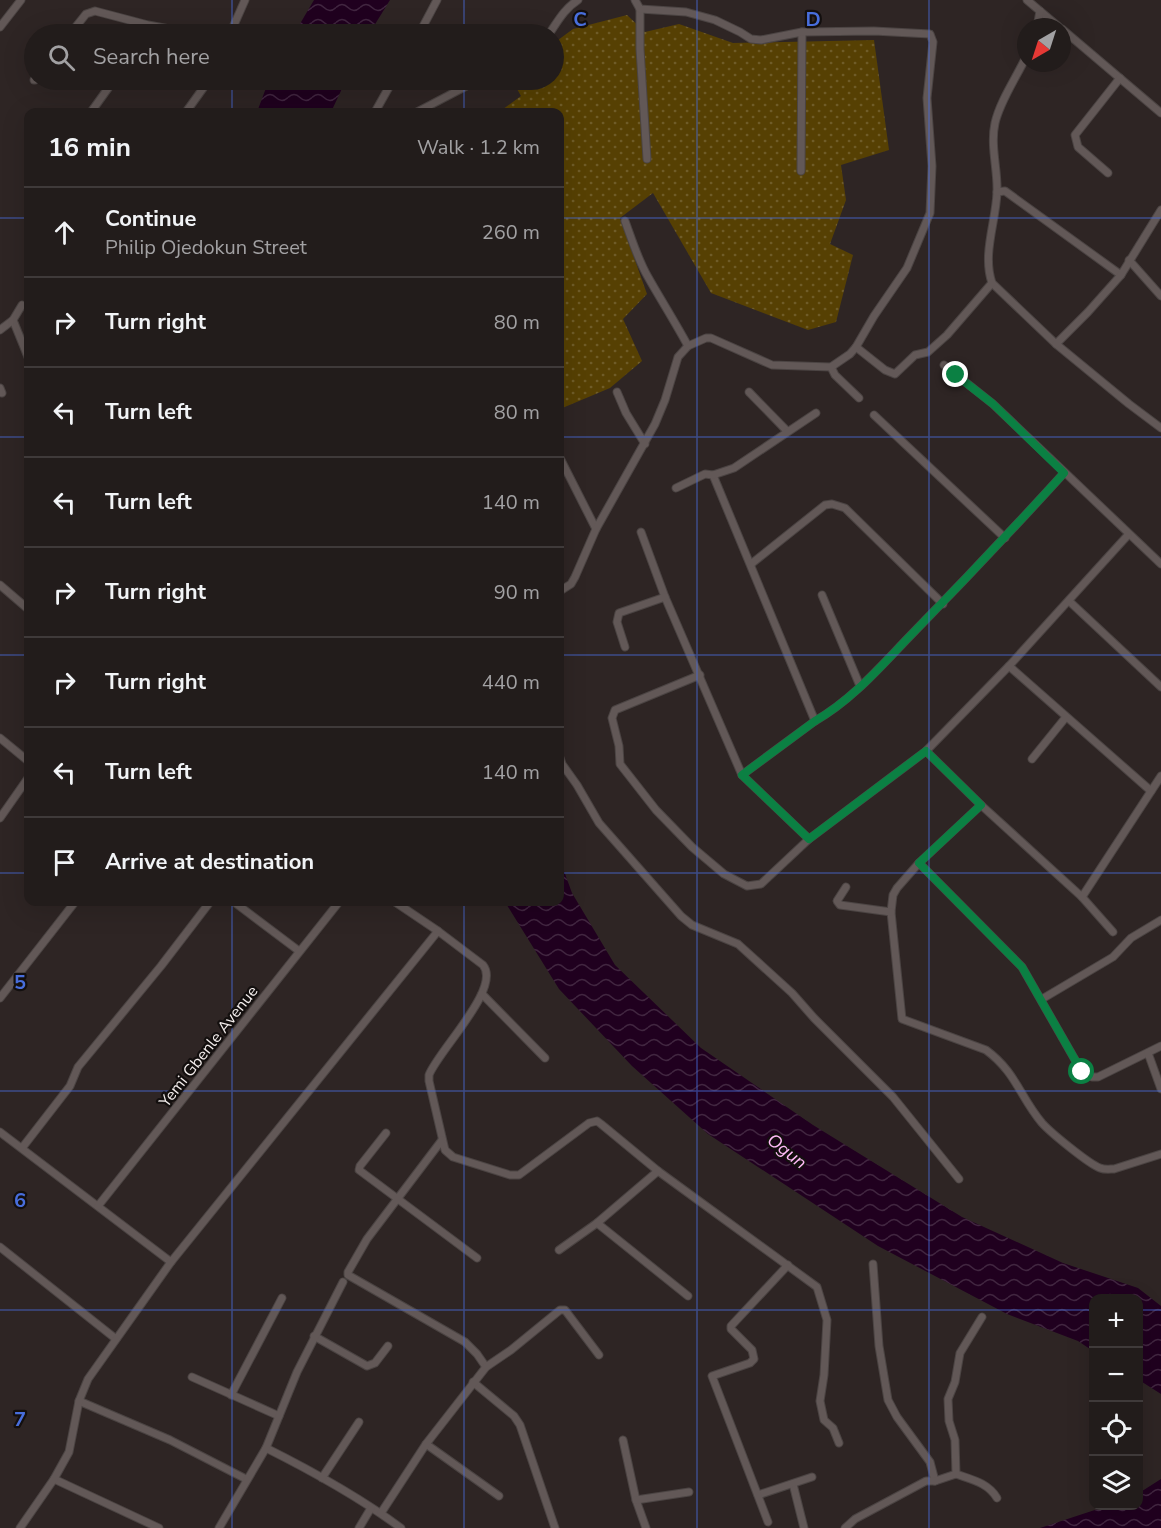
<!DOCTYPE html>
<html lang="en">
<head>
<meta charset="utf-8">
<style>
	body { margin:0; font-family:"Nunito Sans",sans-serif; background:#2a2524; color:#f1f3f6 }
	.controls { position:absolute; right:18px; bottom:18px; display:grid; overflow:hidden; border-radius:12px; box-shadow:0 6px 24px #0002 }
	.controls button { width:54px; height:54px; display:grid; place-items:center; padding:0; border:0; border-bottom:2px solid #3f3a3a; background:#221c1b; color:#f1f3f6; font:30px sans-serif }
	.compass { position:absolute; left:1017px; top:18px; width:54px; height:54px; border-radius:50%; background:#221c1b; box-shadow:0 6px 24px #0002; rotate:219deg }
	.stop { position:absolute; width:18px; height:18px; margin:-14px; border:4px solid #0b8043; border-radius:50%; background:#fff }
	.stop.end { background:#0b8043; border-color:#fff; box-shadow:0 2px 6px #0008 }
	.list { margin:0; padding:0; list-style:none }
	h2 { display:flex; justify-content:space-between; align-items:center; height:78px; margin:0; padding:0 24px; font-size:26px }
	h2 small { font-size:20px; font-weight:400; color:#a2a1a3 }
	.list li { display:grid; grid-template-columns:39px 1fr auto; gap:18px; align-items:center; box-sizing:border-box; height:90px; padding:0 24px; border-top:2px solid #3f3a3a }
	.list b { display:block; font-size:22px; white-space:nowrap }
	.list p { margin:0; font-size:20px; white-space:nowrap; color:#a2a1a3 }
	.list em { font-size:20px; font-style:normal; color:#a2a1a3 }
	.icon { flex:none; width:33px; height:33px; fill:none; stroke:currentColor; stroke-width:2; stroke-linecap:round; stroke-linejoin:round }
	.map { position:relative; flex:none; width:1161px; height:1528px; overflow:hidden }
	.search { position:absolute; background:#221c1b; box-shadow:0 6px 24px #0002; left:24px; top:24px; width:540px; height:66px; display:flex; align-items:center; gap:15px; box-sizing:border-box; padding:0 21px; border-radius:33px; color:#a2a1a3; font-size:22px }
	.panel { position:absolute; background:#221c1b; box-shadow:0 6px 24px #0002; left:24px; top:108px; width:540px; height:798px; border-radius:12px }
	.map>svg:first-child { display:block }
	.grass { fill:url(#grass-dots) }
	.water { fill:url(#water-waves) }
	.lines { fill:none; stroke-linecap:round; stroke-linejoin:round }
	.street-casing { stroke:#4b4443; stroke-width:9 }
	.street { stroke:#625857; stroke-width:7 }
	.route { stroke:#0b8043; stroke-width:8 }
	.grid { fill:none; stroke:#486edc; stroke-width:1.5; stroke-opacity:0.55 }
	.labels { text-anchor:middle; stroke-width:4.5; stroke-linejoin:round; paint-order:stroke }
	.street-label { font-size:16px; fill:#f4eeed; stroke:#130f0e }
	.water-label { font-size:18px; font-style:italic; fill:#ffbbf7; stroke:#130f0e }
	.grid-label { font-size:20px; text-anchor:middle; font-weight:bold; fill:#486edc; stroke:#130f0e; stroke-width:4.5; stroke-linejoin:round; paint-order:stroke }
</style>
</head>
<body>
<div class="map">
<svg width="1161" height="1528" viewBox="0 0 1161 1528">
	<defs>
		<pattern id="grass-dots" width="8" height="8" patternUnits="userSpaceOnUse" patternTransform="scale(1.5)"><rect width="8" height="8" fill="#564003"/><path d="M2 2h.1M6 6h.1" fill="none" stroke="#6f5c28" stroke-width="1.8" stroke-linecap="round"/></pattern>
		<pattern id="water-waves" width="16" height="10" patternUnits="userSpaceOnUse" patternTransform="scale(1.5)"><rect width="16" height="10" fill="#20001f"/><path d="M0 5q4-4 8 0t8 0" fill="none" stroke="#412640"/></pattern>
	</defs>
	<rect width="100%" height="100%" fill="#2e2524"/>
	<path class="grass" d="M627,15L645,32L679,24L733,43L874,40L889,150L841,165L846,200L830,244L853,255L836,322L808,330L711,293L653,193L620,218L647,294L623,319L642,361L610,388L560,409V112H499L521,96L512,80H554V43L573,29Z"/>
	<g class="water">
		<path d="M314,0H390L369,34H294Z"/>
		<path d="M269,80H346L331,112H257Z"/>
		<path d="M560,860L572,893L615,965L701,1048L813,1125L962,1217L1063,1263L1138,1288L1161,1306V1394L1139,1380L1138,1298H1094L1093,1351L1078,1341L1007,1314L878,1246L708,1134L632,1066L559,989L505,902H560Z"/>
		<path d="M1161,1479V1528H1040L1107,1506H1138L1139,1493Z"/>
	</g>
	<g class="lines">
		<defs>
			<g id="street">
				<path d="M1027,0L1059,27"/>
				<path d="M640,9V49L647,159"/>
				<path d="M0,27L21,0"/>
				<path d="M1037,27L1040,11"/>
				<path d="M1062,29L1161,113"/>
				<path d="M70,34L86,14L95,11L148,25L196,34"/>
				<path d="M230,34L245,0"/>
				<path d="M419,34L437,0"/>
				<path d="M549,34C558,21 564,9 578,0"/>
				<path d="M1026,57C1016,78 1000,101 995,123C990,146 998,170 997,192C996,222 982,254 992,283L1056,344L1129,404L1161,428"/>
				<path d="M34,80H35"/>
				<path d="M91,112L114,80"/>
				<path d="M186,112L209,80"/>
				<path d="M375,112L393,80"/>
				<path d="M417,112L478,80"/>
				<path d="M801,171L802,32"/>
				<path d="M1108,173L1078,147L1075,135L1120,78"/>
				<path d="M997,192L1005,191L1121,275"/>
				<path d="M625,221C632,240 638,260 648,277C661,300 675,322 688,346"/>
				<path d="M1129,260L1161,296"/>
				<path d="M13,320L28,357"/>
				<path d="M0,330L13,320L22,305"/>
				<path d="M1056,344L1088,312L1121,275L1161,210"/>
				<path d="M856,347L885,370L895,374L915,355L928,352L947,335L992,283"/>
				<path d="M944,365L993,404L1161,564"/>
				<path d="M831,367L835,375L859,398"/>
				<path d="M0,388L2,393"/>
				<path d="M617,392L626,413L645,444"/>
				<path d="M749,392L787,431"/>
				<path d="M874,415L1005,538"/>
				<path d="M560,458L596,529"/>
				<path d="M713,475L815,721"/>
				<path d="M676,488L705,474L713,475L734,468L816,413"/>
				<path d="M641,532L665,597L742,775L809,839"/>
				<path d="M751,564L825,505L832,504L845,508L943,604"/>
				<path d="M0,585L28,609"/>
				<path d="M560,591L571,584L575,577L596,529L655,424L665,400L678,357L688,346L706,338H711L772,365L831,367L850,354L856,347L874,316L907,268L930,213L932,166L927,98L933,42L930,34L874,31L802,32L761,40L751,39L740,32L715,20L686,12L640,9L635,0"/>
				<path d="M822,595L860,686"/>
				<path d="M1069,601L1161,687"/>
				<path d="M625,647L617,622L619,613L665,597"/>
				<path d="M1009,666L1151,791"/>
				<path d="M700,675L615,710L612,718L619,746L620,764L656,810L692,847L724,874L747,886L761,884L809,839L926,751L1009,666L1128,535"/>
				<path d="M0,738L28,761"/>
				<path d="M926,751L981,805L1082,897L1113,932"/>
				<path d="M560,758L562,764L577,785L599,823L681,916L692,925L738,944L792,993L814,1018L893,1097L959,1179"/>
				<path d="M1032,759L1066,717"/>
				<path d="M742,775L815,721C852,700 881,666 910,636C962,583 1013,529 1064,473"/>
				<path d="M981,805L919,863L897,888L893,895L891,912L902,1019L986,1050C1016,1072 1020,1097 1042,1123C1051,1133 1089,1164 1100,1168C1105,1170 1110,1169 1114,1169L1161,1154"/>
				<path d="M0,818L28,778"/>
				<path d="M919,863L1022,967L1082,1072L1092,1077H1098L1161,1046"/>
				<path d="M846,887L837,901L840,905L891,912"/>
				<path d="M1082,897L1161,776"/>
				<path d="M234,902L299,951"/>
				<path d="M438,931L483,965C502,988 438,1051 429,1075V1081L445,1150L453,1157L510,1175H519L589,1123L597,1121L601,1124L658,1171L817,1287L827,1320L824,1375L820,1401L824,1420L833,1428L839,1443"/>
				<path d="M482,994L545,1058"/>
				<path d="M0,998L75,902"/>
				<path d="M1042,999L1113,957L1131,938L1161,920"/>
				<path d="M1148,1053L1161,1089"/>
				<path d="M0,1132L171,1262"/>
				<path d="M386,1133L360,1166L359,1170L477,1258"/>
				<path d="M442,1140L367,1239L348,1272V1275L465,1342L477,1354L486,1367"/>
				<path d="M22,1148L70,1086L78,1067L161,966L210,902"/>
				<path d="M98,1206L339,902"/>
				<path d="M597,1223L688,1296"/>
				<path d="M0,1247L116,1339"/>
				<path d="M559,1250L597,1223L658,1171"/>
				<path d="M873,1264L879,1346L888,1400L897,1417L930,1462L935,1481"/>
				<path d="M314,1336L367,1366L375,1363L388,1346"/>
				<path d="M192,1377L279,1416"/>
				<path d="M473,1382L514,1416L520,1425L555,1528"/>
				<path d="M231,1395L282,1298"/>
				<path d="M79,1401L170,1440L246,1479"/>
				<path d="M623,1440L636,1500L646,1528"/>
				<path d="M426,1444L499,1496"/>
				<path d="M266,1448C312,1471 359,1497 401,1528"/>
				<path d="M956,1474C973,1480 988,1483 997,1498"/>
				<path d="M322,1478L359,1422"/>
				<path d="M54,1479L159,1528"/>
				<path d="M793,1484L804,1528"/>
				<path d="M758,1495L812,1477"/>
				<path d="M636,1500L689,1492"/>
				<path d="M381,1513L426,1444L486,1367L511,1350L560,1310H565L599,1355"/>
				<path d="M768,1522L712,1376L750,1363L754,1359L752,1350L731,1329V1326L788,1265"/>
				<path d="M20,1528L54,1479L69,1452L79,1401L88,1379L171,1262L438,931L395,902"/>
				<path d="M219,1528L266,1448L297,1372L343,1282"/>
				<path d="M359,1528L371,1508"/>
				<path d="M845,1528L855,1519L926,1481H935L956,1474L955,1440L949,1421L948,1399L955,1382L960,1353L982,1317"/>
			</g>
		</defs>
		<use href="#street" class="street-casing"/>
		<use href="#street" class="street"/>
	</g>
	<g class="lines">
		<path class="route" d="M956,375L993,404L1064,473C1013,529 962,583 910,636C881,666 852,700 815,721L742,775L809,839L926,751L981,805L919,863L1022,967L1082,1072"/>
	</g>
	<path class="grid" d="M232,0V34M464,0V34M697,0V1528M929,0V1528M232,80V112M464,80V112M0,218H28M560,218H1161M0,437H28M560,437H1161M0,655H28M560,655H1161M0,873H28M560,873H1161M232,902V1528M464,902V1528M0,1091H1161M0,1310H1094M1138,1310H1161"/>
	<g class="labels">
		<g class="street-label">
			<text transform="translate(208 1046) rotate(-52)" y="6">Yemi Gbenle Avenue</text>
		</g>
		<g class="water-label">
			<text transform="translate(787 1151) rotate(38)" y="6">Ogun</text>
		</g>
	</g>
	<g class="grid-label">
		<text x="580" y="26">C</text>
		<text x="813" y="26">D</text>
		<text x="20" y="989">5</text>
		<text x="20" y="1207">6</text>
		<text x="20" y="1426">7</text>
	</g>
</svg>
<div class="controls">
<button>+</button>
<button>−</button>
<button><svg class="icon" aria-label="locate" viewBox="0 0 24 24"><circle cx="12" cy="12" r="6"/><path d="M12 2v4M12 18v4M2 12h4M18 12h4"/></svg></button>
<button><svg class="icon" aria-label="layers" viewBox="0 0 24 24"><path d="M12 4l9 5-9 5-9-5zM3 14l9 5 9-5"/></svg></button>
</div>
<svg class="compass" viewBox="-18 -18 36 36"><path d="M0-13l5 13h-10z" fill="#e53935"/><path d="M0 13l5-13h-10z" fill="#a2a1a3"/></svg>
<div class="stop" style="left:1082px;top:1072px"></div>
<div class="stop end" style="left:956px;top:375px"></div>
<div class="search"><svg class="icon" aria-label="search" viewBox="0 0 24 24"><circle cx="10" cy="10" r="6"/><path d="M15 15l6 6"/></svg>Search here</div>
<section class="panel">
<h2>16 min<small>Walk · 1.2 km</small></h2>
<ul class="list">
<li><svg class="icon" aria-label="ahead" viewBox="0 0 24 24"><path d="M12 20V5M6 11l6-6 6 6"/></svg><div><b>Continue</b><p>Philip Ojedokun Street</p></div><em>260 m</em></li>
<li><svg class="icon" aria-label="right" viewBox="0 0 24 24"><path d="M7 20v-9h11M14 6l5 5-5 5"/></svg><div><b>Turn right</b></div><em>80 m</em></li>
<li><svg class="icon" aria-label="left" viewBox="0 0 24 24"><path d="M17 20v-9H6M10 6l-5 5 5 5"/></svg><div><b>Turn left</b></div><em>80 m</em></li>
<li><svg class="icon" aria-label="left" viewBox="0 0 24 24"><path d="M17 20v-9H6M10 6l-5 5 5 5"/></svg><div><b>Turn left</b></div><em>140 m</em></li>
<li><svg class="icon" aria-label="right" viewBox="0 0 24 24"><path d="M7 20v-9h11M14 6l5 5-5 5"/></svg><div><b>Turn right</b></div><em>90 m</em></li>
<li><svg class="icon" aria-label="right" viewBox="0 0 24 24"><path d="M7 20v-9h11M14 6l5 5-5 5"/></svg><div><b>Turn right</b></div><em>440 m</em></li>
<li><svg class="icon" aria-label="left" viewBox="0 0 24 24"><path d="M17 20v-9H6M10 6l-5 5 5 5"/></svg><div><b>Turn left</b></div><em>140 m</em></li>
<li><svg class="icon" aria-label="arrive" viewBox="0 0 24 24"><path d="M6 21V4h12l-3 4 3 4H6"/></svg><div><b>Arrive at destination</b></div></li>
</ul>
</section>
</div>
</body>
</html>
